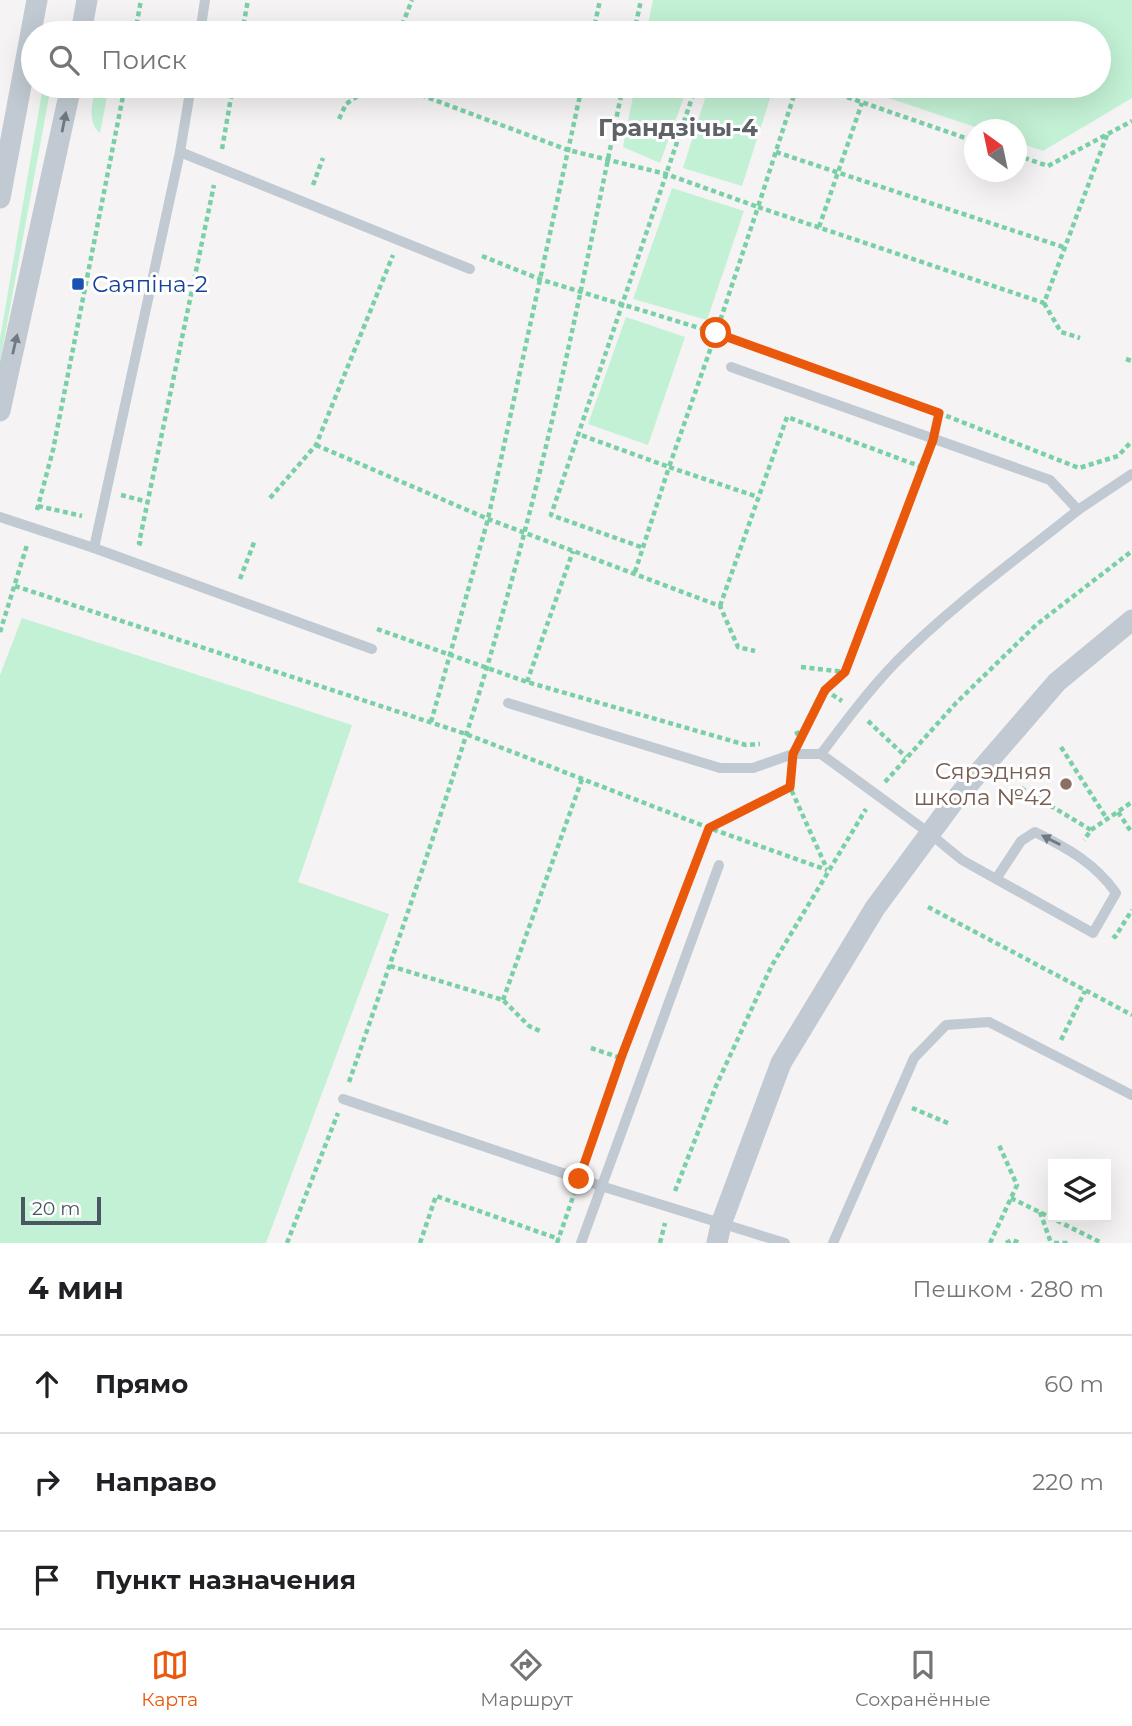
<!DOCTYPE html>
<html lang="ru">
<head>
<meta charset="utf-8">
<style>
	body { margin:0; font-family:Montserrat,sans-serif; background:#f6f6f6; color:#202124 }
	.controls { position:absolute; right:21px; bottom:21px; display:grid; overflow:hidden; border-radius:0px; box-shadow:0 7px 28px #0002 }
	.controls button { width:63px; height:63px; display:grid; place-items:center; padding:0; border:0; border-bottom:2px solid #e0e0e0; background:#fff; color:#202124; font:35px sans-serif }
	.compass { position:absolute; left:964px; top:119px; width:63px; height:63px; border-radius:50%; background:#fff; box-shadow:0 7px 28px #0002; rotate:327deg }
	.scale { position:absolute; left:21px; bottom:18px; width:80px; box-sizing:border-box; padding-left:7px; border:4px solid #4a5661; border-top:0; font-size:19px; line-height:24px; white-space:nowrap; color:#4a5661; -webkit-text-stroke:5px #fff; paint-order:stroke }
	.stop { position:absolute; width:21px; height:21px; margin:-16px; border:5px solid #ea580c; border-radius:50%; background:#fff }
	.stop.end { background:#ea580c; border-color:#fff; box-shadow:0 2px 7px #0008 }
	.list { margin:0; padding:0; list-style:none }
	h2 { display:flex; justify-content:space-between; align-items:center; height:91px; margin:0; padding:0 28px; font-size:30px }
	h2 small { font-size:23px; font-weight:400; color:#757577 }
	.list li { display:grid; grid-template-columns:46px 1fr auto; gap:21px; align-items:center; box-sizing:border-box; height:98px; padding:0 28px; border-top:2px solid #e0e0e0 }
	.list b { display:block; font-size:26px; white-space:nowrap }
	.list em { font-size:23px; font-style:normal; color:#757577 }
	.icon { flex:none; width:38px; height:38px; fill:none; stroke:currentColor; stroke-width:2; stroke-linecap:round; stroke-linejoin:round }
	.map { position:relative; flex:none; width:1132px; height:1243px; overflow:hidden }
	.search { position:absolute; background:#fff; box-shadow:0 7px 28px #0002; left:21px; right:21px; top:21px; height:77px; display:flex; align-items:center; gap:18px; box-sizing:border-box; padding:0 24px; border-radius:38px; color:#757577; font-size:26px }
	.sheet { height:385px; background:#fff }
	nav { display:flex; justify-content:space-around; align-items:center; box-sizing:border-box; height:98px; border-top:2px solid #e0e0e0; background:#fff; font-size:19px; color:#757577 }
	nav a { display:grid; justify-items:center; gap:4px }
	nav .on { color:#ea580c }
	.map>svg:first-child { display:block }
	.grass { fill:#c3f1d5 }
	.lines { fill:none; stroke-linecap:round; stroke-linejoin:round }
	.path { stroke:#7ad0a6; stroke-width:4.5; stroke-dasharray:5 3.5; stroke-linecap:butt }
	.service { stroke:#c1cad2; stroke-width:10 }
	.minor { stroke:#c1cad2; stroke-width:21 }
	.oneway { fill:#6e7983 }
	.route { stroke:#ea580c; stroke-width:9 }
	.transit-dot { fill:#1a4fb4; stroke:#fff; stroke-width:2.5 }
	.education-dot { fill:#8d6e63; stroke:#fff; stroke-width:2.5 }
	.labels { text-anchor:middle; stroke-width:6; stroke-linejoin:round; paint-order:stroke }
	.transit-label { font-size:23px; fill:#164399; stroke:#fff; text-anchor:start }
	.education-label { font-size:23px; fill:#785e54; stroke:#fff; text-anchor:end }
	.neighbourhood-label { font-size:24px; font-weight:bold; fill:#5f6368; stroke:#fff }
</style>
</head>
<body>
<div class="map">
<svg width="1132" height="1243" viewBox="0 0 1132 1243">
	<rect width="100%" height="100%" fill="#f5f3f3"/>
	<g class="grass">
		<path d="M653,0H1132V98L1043,151L1017,142L1016,130L981,129L853,86H1099V33H646Z"/>
		<path d="M43,86H51L0,362V339Z"/>
		<path d="M96,86H109L100,133C86,121 93,101 96,86Z"/>
		<path d="M635,86H688L660,163L623,147Z"/>
		<path d="M709,86H774L742,186L683,168Z"/>
		<path d="M672,188L744,211L707,320L633,299Z"/>
		<path d="M626,317L685,337L648,445L588,424Z"/>
		<path d="M22,618L352,725L298,882L389,914L266,1243H0V675Z"/>
	</g>
	<g class="lines">
		<g class="path">
			<path d="M135,33L141,0"/>
			<path d="M242,33L248,0"/>
			<path d="M399,33L412,0"/>
			<path d="M593,33L600,0"/>
			<path d="M634,33L641,0"/>
			<path d="M397,86L568,150L666,174L758,207L797,86"/>
			<path d="M815,86L974,141"/>
			<path d="M339,119L346,104L372,86"/>
			<path d="M1107,135L1044,303L758,207L716,333L939,413L1079,468L1118,456L1132,441"/>
			<path d="M222,149L233,86"/>
			<path d="M776,152L1063,247"/>
			<path d="M1016,155L1048,166L1132,121"/>
			<path d="M313,185L323,158"/>
			<path d="M819,227L862,103"/>
			<path d="M482,256L542,280L716,333L669,467L578,434"/>
			<path d="M1044,303L1061,332L1080,338"/>
			<path d="M1126,359L1132,361"/>
			<path d="M316,445L488,519L720,606L738,647L755,651"/>
			<path d="M121,495L148,502"/>
			<path d="M270,498L316,445L393,255"/>
			<path d="M38,506L82,516"/>
			<path d="M37,510L53,450L125,86"/>
			<path d="M142,544L139,543L214,185"/>
			<path d="M641,547L551,515L696,86"/>
			<path d="M635,572L669,467L758,497"/>
			<path d="M240,579L255,540"/>
			<path d="M15,586L466,734L709,828L827,870"/>
			<path d="M720,606L787,417L922,467"/>
			<path d="M377,629L527,682L746,745L760,744"/>
			<path d="M0,632L27,545"/>
			<path d="M801,667L845,672"/>
			<path d="M527,682L573,551"/>
			<path d="M825,690L842,701"/>
			<path d="M868,721L906,757"/>
			<path d="M431,722L488,519L582,86"/>
			<path d="M807,730L825,690L845,672L926,455"/>
			<path d="M795,734L807,729"/>
			<path d="M1061,747L1107,819"/>
			<path d="M791,774L790,787L827,869"/>
			<path d="M885,782L956,703L1036,625L1132,551"/>
			<path d="M1021,788L1091,830L1084,840"/>
			<path d="M1118,812L1132,833"/>
			<path d="M1091,830L1132,802"/>
			<path d="M928,907L1132,1015"/>
			<path d="M1113,935L1115,937L1132,910"/>
			<path d="M390,966L503,1000L529,1026L542,1032"/>
			<path d="M503,1000L582,779"/>
			<path d="M1061,1040L1085,991"/>
			<path d="M591,1048L621,1058"/>
			<path d="M349,1082C412,901 476,720 524,534C563,386 592,236 623,86"/>
			<path d="M912,1108L950,1124"/>
			<path d="M584,1163L709,828L790,787"/>
			<path d="M675,1191L716,1086L771,967L866,809"/>
			<path d="M1011,1198L1102,1243"/>
			<path d="M1040,1212L1051,1243"/>
			<path d="M287,1243L338,1113"/>
			<path d="M420,1243L436,1196L559,1239"/>
			<path d="M557,1243L574,1194"/>
			<path d="M660,1243L665,1223"/>
			<path d="M990,1243L1017,1185L999,1145"/>
			<path d="M1006,1243L1012,1240L1020,1243"/>
			<path d="M1054,1243H1069"/>
		</g>
		<g class="service">
			<path d="M200,33L205,0"/>
			<path d="M191,86L180,152L94,548L372,649"/>
			<path d="M180,152L470,269"/>
			<path d="M731,367L1050,480L1078,510C1017,559 951,606 896,662C869,690 845,722 821,754"/>
			<path d="M1078,510L1132,474"/>
			<path d="M0,517L94,548"/>
			<path d="M508,703L720,768H753L793,754H821L929,833L962,860L1093,933L1116,893C1095,863 1067,848 1035,832L1021,841L996,879"/>
			<path d="M343,1099L601,1186L785,1243"/>
			<path d="M581,1243L719,865"/>
			<path d="M833,1243L914,1058L946,1025L989,1022L1132,1095"/>
		</g>
		<g class="minor">
			<path d="M81,33L87,0"/>
			<path d="M0,198L37,0"/>
			<path d="M0,411L71,86"/>
			<path d="M717,1243L721,1224L781,1063L875,908L954,801L1057,682L1132,620"/>
		</g>
	</g>
	<defs><path id="oneway-solid" d="M-6-.8H1V-3.2L6.5 0L1 3.2V.8H-6Z" transform="scale(1.75)"/></defs>
	<g class="oneway">
		<use href="#oneway-solid" transform="translate(64 122) rotate(-79)"/>
		<use href="#oneway-solid" transform="translate(15 344) rotate(-77)"/>
		<use href="#oneway-solid" transform="translate(1051 840) rotate(-153)"/>
	</g>
	<g class="lines">
		<path class="route" d="M579,1179L621,1058L709,828L790,787L793,754L825,690L845,672L933,440L939,413L716,333"/>
	</g>
	<rect class="transit-dot" x="71" y="277" width="14" height="14" rx="3.5"/>
	<circle class="education-dot" cx="1066" cy="784" r="7"/>
	<g class="labels">
		<g class="transit-label">
			<text x="92" y="292">Саяпіна-2</text>
		</g>
		<g class="education-label">
			<text x="1052" y="779">Сярэдняя<tspan x="1052" dy="26">школа №42</tspan></text>
		</g>
		<g class="neighbourhood-label">
			<text x="678" y="136">Грандзічы-4</text>
		</g>
	</g>
</svg>
<div class="controls">
<button><svg class="icon" aria-label="layers" viewBox="0 0 24 24"><path d="M12 4l9 5-9 5-9-5zM3 14l9 5 9-5"/></svg></button>
</div>
<svg class="compass" viewBox="-18 -18 36 36"><path d="M0-13l5 13h-10z" fill="#e53935"/><path d="M0 13l5-13h-10z" fill="#757577"/></svg>
<div class="scale">20 m</div>
<div class="stop" style="left:716px;top:333px"></div>
<div class="stop end" style="left:579px;top:1179px"></div>
<div class="search"><svg class="icon" aria-label="search" viewBox="0 0 24 24"><circle cx="10" cy="10" r="6"/><path d="M15 15l6 6"/></svg>Поиск</div>
</div>
<section class="sheet">
<h2>4 мин<small>Пешком · 280 m</small></h2>
<ul class="list">
<li><svg class="icon" aria-label="ahead" viewBox="0 0 24 24"><path d="M12 20V5M6 11l6-6 6 6"/></svg><div><b>Прямо</b></div><em>60 m</em></li>
<li><svg class="icon" aria-label="right" viewBox="0 0 24 24"><path d="M7 20v-9h11M14 6l5 5-5 5"/></svg><div><b>Направо</b></div><em>220 m</em></li>
<li><svg class="icon" aria-label="arrive" viewBox="0 0 24 24"><path d="M6 21V4h12l-3 4 3 4H6"/></svg><div><b>Пункт назначения</b></div></li>
</ul>
</section>
<nav>
<a class="on"><svg class="icon" aria-label="map" viewBox="0 0 24 24"><path d="M3 6l6-2 6 2 6-2v14l-6 2-6-2-6 2zM9 4v14M15 6v14"/></svg>Карта</a>
<a><svg class="icon" aria-label="directions" viewBox="0 0 24 24"><path d="M12 3l9 9-9 9-9-9zM9 14v-3h6M13 9l2 2-2 2"/></svg>Маршрут</a>
<a><svg class="icon" aria-label="saved" viewBox="0 0 24 24"><path d="M7 4h10v16l-5-4-5 4z"/></svg>Сохранённые</a>
</nav>
</body>
</html>
